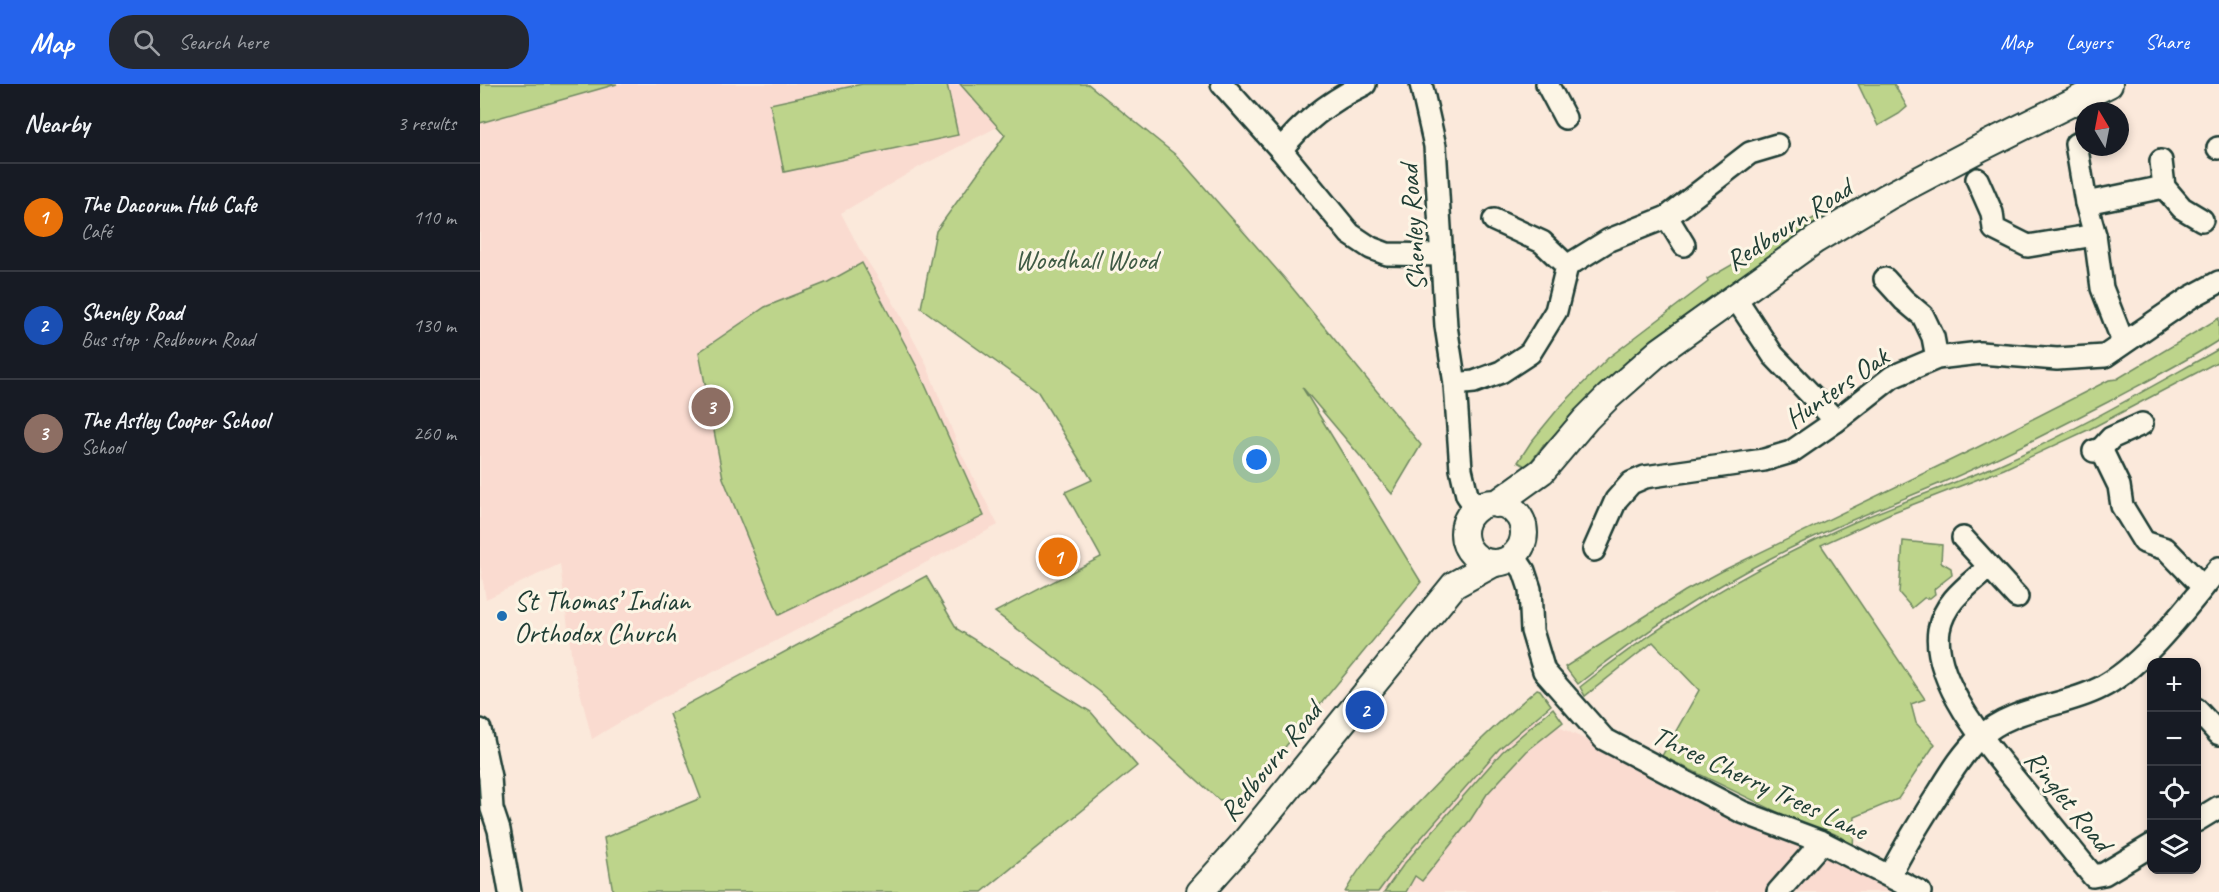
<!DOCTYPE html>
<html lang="en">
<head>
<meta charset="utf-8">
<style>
	body { margin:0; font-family:Caveat,sans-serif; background:#242831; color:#f1f3f6 }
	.controls { position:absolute; right:18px; bottom:18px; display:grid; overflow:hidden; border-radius:12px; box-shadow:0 3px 9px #0003 }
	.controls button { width:54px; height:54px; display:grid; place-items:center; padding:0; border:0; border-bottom:2px solid #363941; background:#171b24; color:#f1f3f6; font:30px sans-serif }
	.compass { position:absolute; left:1595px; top:18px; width:54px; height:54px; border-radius:50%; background:#171b24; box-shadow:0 3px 9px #0003; rotate:350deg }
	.you { position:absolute; left:777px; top:376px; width:21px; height:21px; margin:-15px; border:4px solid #fff; border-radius:50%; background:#1a73e8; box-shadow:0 0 0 9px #1a73e833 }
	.badge { display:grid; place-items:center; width:39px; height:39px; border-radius:50%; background:#2563eb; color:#fff; font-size:20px; font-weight:700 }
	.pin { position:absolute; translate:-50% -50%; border:3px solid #fff; box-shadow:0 2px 6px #0006 }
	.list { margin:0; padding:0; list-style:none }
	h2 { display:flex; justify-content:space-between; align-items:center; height:78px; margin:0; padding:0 24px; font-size:26px }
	h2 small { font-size:20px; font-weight:400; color:#9ea1a6 }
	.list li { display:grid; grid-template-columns:39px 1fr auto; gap:18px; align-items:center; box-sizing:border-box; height:108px; padding:0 24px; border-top:2px solid #363941 }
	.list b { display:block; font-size:22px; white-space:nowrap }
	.list p { margin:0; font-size:20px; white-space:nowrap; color:#9ea1a6 }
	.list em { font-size:20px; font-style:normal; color:#9ea1a6 }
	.icon { flex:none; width:33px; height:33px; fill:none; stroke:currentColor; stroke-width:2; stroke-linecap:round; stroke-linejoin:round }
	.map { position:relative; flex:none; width:1739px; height:808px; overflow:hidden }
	header { display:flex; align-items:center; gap:36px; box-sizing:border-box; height:84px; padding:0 30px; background:#2563eb; color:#fff }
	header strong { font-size:28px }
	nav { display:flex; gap:33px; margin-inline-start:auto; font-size:21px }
	.search { width:420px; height:54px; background:#242831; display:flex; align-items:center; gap:15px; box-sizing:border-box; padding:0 21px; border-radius:24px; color:#9ea1a6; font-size:22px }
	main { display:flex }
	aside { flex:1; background:#171b24 }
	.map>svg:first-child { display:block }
	.built { fill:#fadbd0 }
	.green { fill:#bdd48b; stroke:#6e8860; stroke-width:1.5 }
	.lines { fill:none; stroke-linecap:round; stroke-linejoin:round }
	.minor-casing { stroke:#1f3d34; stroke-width:26 }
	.major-casing { stroke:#1f3d34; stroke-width:30 }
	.minor { stroke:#fcf5e5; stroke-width:21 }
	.major { stroke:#fcf5e5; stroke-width:26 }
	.poi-dot { fill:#1f6fb2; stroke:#fcf5e5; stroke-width:2 }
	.labels { text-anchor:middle; stroke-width:6; stroke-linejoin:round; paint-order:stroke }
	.street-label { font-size:28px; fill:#1f3d34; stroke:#fcf5e5 }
	.park-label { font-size:28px; fill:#3f5b45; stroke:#fcf5e5 }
	.poi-label { font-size:28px; fill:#1f3d34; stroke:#fcf5e5; text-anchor:start }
</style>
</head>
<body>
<header>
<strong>Map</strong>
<div class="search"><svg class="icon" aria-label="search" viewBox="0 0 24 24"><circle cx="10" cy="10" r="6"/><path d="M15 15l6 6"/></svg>Search here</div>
<nav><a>Map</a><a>Layers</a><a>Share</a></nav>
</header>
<main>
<aside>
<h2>Nearby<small>3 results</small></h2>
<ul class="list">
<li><span class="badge" style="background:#e8710a">1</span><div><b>The Dacorum Hub Cafe</b><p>Café</p></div><em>110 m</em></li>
<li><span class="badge" style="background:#1a4fb4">2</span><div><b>Shenley Road</b><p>Bus stop · Redbourn Road</p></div><em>130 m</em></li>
<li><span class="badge" style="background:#8d6e63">3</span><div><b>The Astley Cooper School</b><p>School</p></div><em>260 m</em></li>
</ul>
</aside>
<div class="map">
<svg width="1739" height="808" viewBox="0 0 1739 808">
	<rect width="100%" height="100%" fill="#fbe9db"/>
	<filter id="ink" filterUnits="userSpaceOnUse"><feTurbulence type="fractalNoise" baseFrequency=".0167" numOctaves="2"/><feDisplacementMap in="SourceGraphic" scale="12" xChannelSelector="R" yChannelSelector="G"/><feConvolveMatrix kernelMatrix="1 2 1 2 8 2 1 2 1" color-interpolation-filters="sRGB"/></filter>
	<g filter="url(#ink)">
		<g class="built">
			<path d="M0,0H515L547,28L441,82L361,129L379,164L411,214L445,277L481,369L518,441L286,562L175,617L112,655L92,576L80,480L6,515L0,481Z"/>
			<path d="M1039,624L1328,761L1423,808H891Z"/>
		</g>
		<g class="green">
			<path d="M0,0H137L0,39Z"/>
			<path d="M382,0H467L478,51L304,88L290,20Z"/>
			<path d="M480,0H608L697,72L805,195L941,361L912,410L822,303L941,498L764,713L739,716L619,607L515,528L621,473L585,408L612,396L558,308L441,224L456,147L525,51Z"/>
			<path d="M1378,0H1414L1427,23L1419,30L1398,42Z"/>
			<path d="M1346,127L1351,136L1089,336L1061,364L1047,383L1038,378L1051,358L1078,325L1128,274L1228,198L1227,195Z"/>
			<path d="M382,179L437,283L504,432L299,531L243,394L219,268L285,223L348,198Z"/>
			<path d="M1739,234V256C1703,279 1665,298 1628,318C1577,344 1526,371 1473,394C1412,420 1350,443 1291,474C1222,509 1158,552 1098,600L1085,583L1205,507L1246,485L1498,363L1629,296L1637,295Z"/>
			<path d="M1739,265V277L1610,345L1524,385L1411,429L1341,461L1445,615L1431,620L1436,639L1455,660L1418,715L1375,733L1373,763C1368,760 1366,757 1362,754C1351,747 1337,743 1324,741L1182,672L1219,606L1173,558L1105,612L1100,603C1185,535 1279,480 1379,436C1425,417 1472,400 1518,381C1594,348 1667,305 1739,265Z"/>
			<path d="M1423,457L1462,461L1461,478L1471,484L1472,491L1454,505L1455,510L1450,514H1444L1432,524L1419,509Z"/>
			<path d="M446,492L477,545L611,628L657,682L502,808H133L124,754L221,714L189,630Z"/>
			<path d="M1057,605L1060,606L1071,621L1019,665L921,777L898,808H865C885,773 913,744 941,716C978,677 1016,640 1057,605Z"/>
			<path d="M1073,624L1083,638L1047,667L1007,710L991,735L942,797L935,792L926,808H904L924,780L1022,668Z"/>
		</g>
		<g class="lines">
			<defs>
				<g id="minor">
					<path d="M742,0L801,66L870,150L891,164L907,170L962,171"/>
					<path d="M941,0L955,62L966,242L975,300L981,385L987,411L997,425"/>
					<path d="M1067,0L1085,34"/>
					<path d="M1596,60L1606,119L1615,151L1622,204L1643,258"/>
					<path d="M1738,64H1739"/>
					<path d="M801,66C824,36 852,16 885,0"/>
					<path d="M1681,77L1684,103L1702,124L1722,136"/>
					<path d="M1497,95L1512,129L1514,145L1548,162L1615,151"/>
					<path d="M1606,119L1684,103"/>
					<path d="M1187,133L1204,161"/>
					<path d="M1014,136L1062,158L1087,182"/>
					<path d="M1405,195L1424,216L1443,232L1453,253L1457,274"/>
					<path d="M1255,213L1293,271L1356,337"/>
					<path d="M975,300L994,298L1021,288L1050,269L1076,227L1087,182L1129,156L1187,133L1270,69L1297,61"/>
					<path d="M1621,365L1631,354L1662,340"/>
					<path d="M1614,367L1621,365L1639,402L1642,422L1664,458L1686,465L1723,503"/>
					<path d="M1483,454L1537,513"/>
					<path d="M1114,466L1136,416L1151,399L1165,393L1284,376L1311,368L1356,337L1412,293L1457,274L1500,269L1577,275L1625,272L1711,213L1739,198"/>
					<path d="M1034,472L1044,487L1050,505L1052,547L1064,587L1124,655L1262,728L1342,758L1440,808"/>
					<path d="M1509,483C1489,501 1464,517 1459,546C1451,599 1515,671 1547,710C1569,738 1591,765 1613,792L1624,790L1672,761"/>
					<path d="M1716,625L1739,650"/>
					<path d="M0,646L10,693L12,725L19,746L30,808"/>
					<path d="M1716,737L1739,723"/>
					<path d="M1410,791C1423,765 1438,741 1454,716C1468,694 1480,672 1499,654C1533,622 1581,624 1620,604C1665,581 1707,522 1739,484"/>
					<path d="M1298,808L1342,758"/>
				</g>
				<g id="major">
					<circle cx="1014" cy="449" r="30"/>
					<path d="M1016,420L1062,387L1106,335L1128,313L1180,267L1335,156L1407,113L1502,63L1629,0"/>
					<path d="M720,808L763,760L974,501L1014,479"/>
				</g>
			</defs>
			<use href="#minor" class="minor-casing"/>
			<use href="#major" class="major-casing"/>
			<use href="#minor" class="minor"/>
			<use href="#major" class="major"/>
		</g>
	</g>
	<circle class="poi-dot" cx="22" cy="532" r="6"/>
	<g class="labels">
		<g class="street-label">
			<text transform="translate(1308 140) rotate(-33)" y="10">Redbourn Road</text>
			<text transform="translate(932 144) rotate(-94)" y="10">Shenley Road</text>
			<text transform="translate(1356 303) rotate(-35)" y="10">Hunters Oak</text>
			<text transform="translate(790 677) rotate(-51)" y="10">Redbourn Road</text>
			<text transform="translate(1280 698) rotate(25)" y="10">Three Cherry Trees Lane</text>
			<text transform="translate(1589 716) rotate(51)" y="10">Ringlet Road</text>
		</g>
		<g class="park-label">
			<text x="606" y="185">Woodhall Wood</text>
		</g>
		<g class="poi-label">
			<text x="34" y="526">St Thomas’ Indian<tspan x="34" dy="32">Orthodox Church</tspan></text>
		</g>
	</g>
</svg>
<div class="controls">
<button>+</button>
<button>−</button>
<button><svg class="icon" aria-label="locate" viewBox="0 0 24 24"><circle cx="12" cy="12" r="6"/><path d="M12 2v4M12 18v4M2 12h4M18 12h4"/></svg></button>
<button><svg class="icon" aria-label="layers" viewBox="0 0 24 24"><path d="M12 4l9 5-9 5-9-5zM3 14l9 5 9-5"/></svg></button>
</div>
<svg class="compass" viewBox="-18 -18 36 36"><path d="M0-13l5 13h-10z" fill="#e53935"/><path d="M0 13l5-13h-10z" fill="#9ea1a6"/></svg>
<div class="you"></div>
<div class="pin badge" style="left:578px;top:473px;background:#e8710a">1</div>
<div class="pin badge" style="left:885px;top:626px;background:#1a4fb4">2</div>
<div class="pin badge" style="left:231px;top:323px;background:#8d6e63">3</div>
</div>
</main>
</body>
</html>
